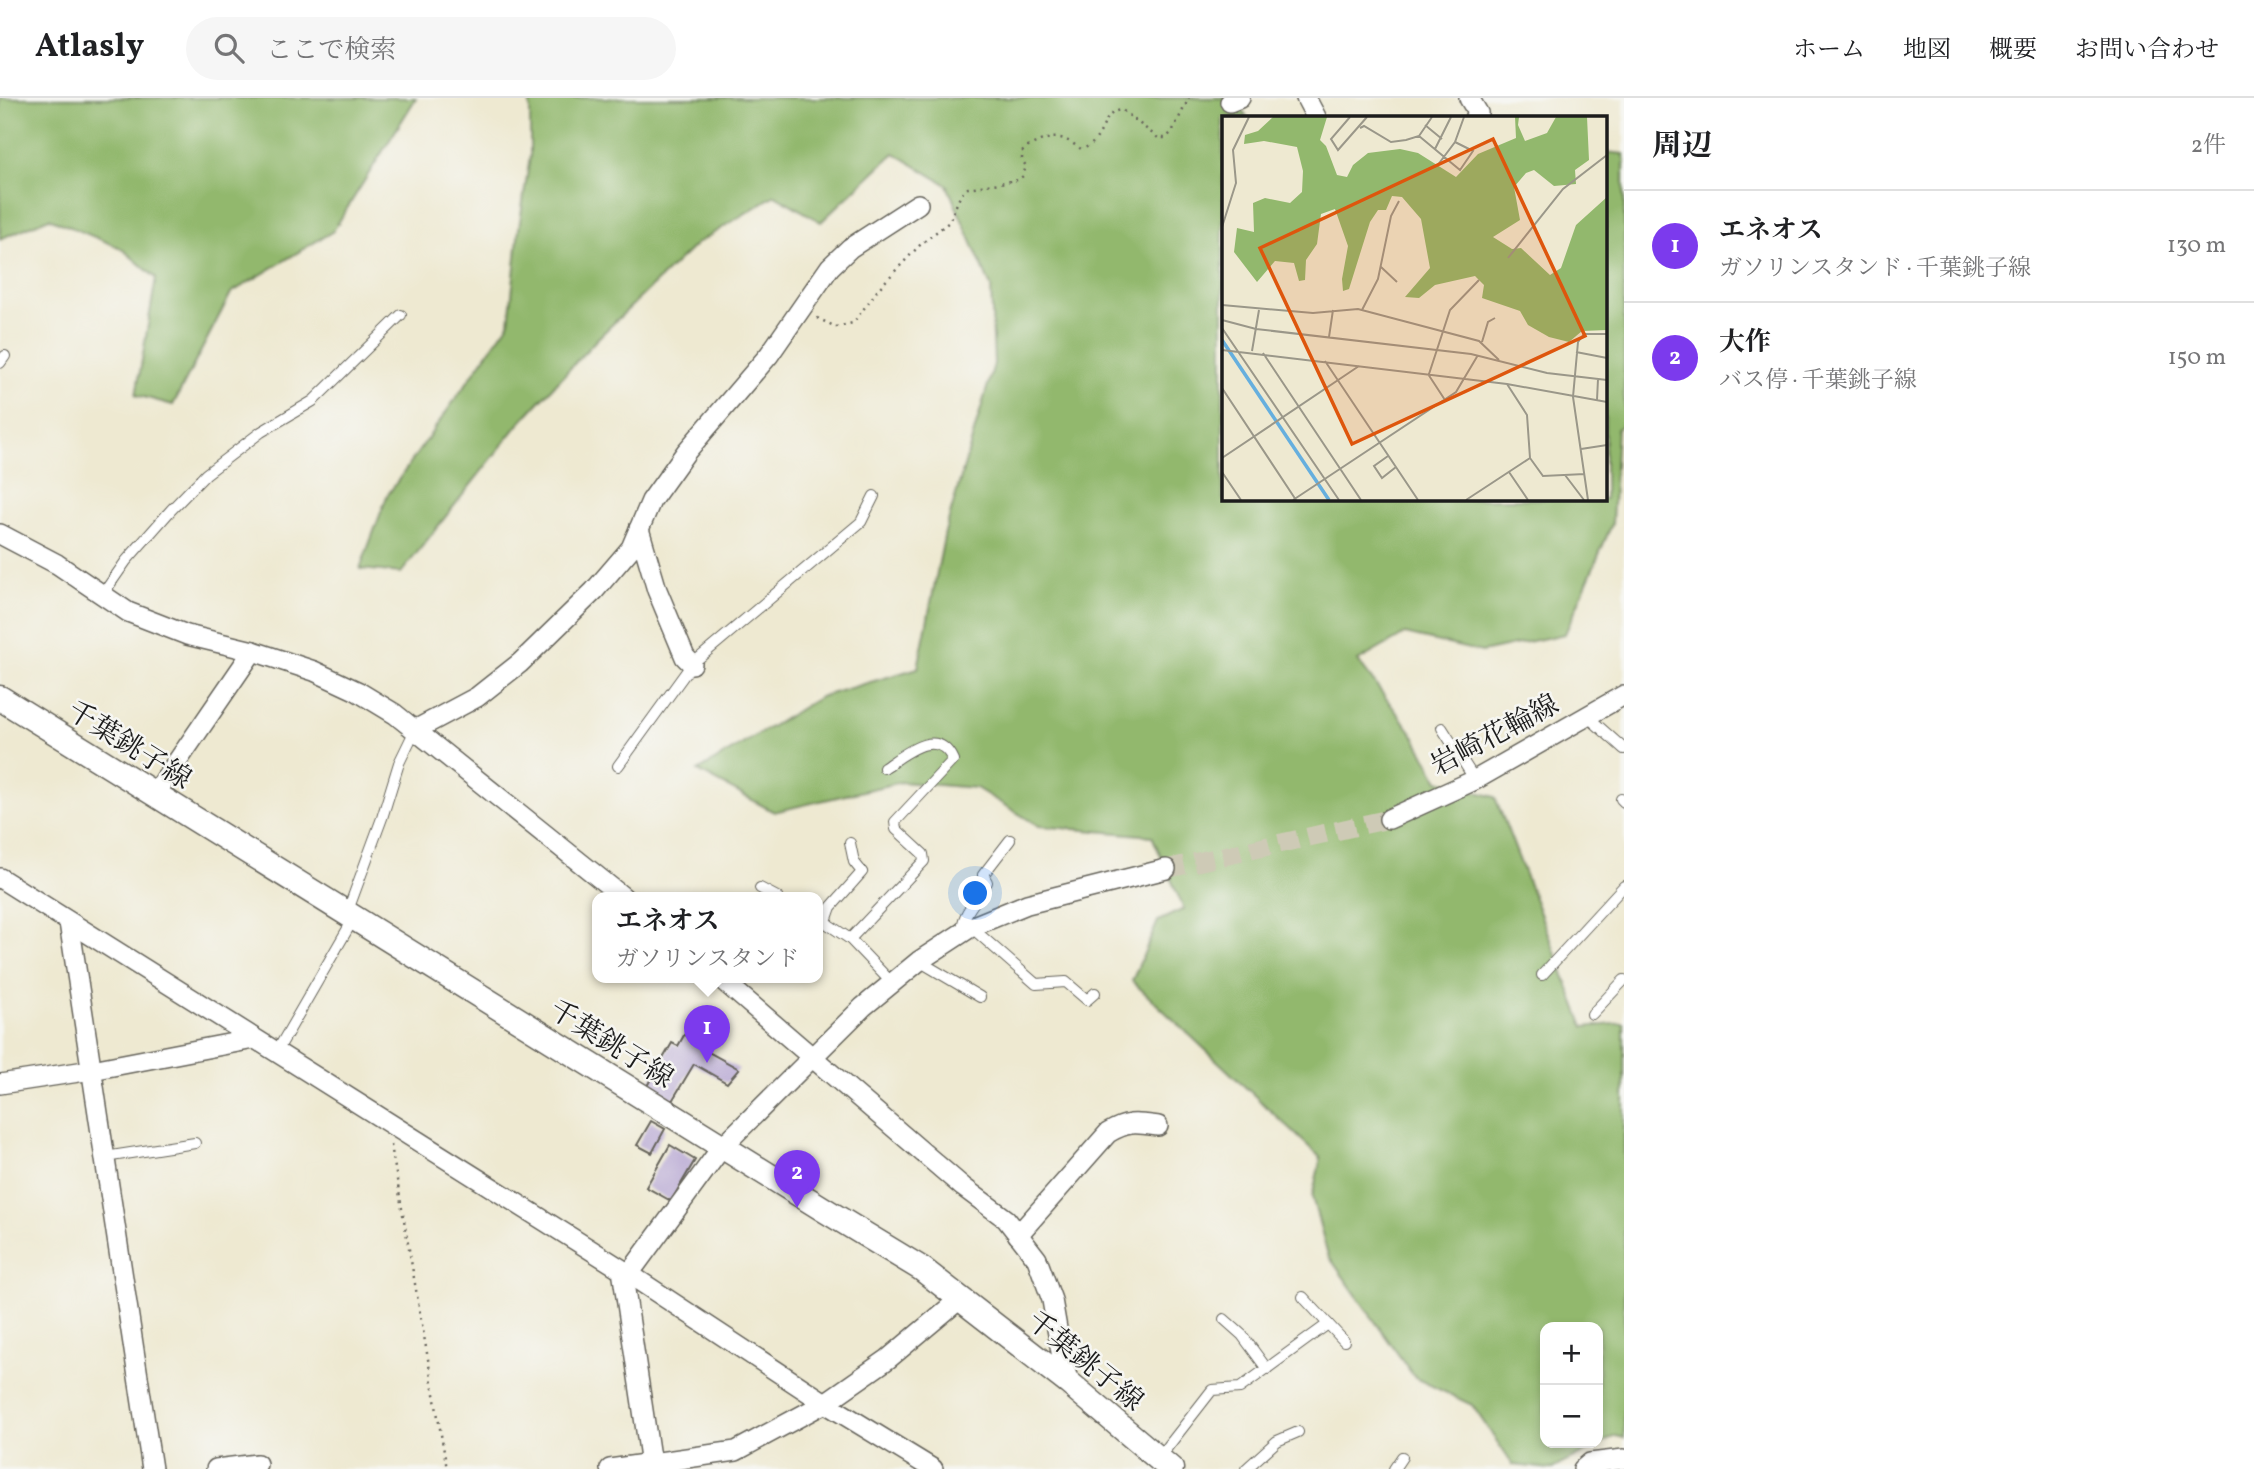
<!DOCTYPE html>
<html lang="ja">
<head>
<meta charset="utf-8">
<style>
	body { margin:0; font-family:Vollkorn,"Noto Serif JP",serif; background:#f6f6f6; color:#202124 }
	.controls { position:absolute; right:21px; bottom:21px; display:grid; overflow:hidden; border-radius:14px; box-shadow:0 4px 10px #0003 }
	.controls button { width:63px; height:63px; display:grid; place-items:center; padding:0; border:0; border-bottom:2px solid #e0e0e0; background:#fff; color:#202124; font:35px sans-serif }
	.you { position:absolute; left:976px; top:796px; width:24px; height:24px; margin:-18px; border:5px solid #fff; border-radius:50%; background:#1a73e8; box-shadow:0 0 0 10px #1a73e833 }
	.badge { display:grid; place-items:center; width:46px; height:46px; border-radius:50%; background:#7c3aed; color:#fff; font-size:23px; font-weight:700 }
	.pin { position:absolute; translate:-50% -58px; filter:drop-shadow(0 2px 4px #0008) }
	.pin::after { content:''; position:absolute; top:37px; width:24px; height:21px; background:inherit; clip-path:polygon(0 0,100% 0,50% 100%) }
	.popup { position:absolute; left:592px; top:794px; width:231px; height:91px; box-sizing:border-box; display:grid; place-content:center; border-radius:14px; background:#fff; filter:drop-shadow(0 2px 5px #0005); font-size:23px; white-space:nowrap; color:#757577 }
	.popup b { font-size:26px; color:#202124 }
	.popup::after { content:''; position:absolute; left:50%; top:100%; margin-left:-14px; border:14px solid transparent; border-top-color:#fff }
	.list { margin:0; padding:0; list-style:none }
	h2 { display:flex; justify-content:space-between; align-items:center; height:91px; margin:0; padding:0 28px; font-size:30px }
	h2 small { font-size:23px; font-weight:400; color:#757577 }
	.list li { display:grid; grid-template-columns:46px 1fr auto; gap:21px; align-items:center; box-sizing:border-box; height:112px; padding:0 28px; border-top:2px solid #e0e0e0 }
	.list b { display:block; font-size:26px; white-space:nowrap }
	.list p { margin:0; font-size:23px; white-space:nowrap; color:#757577 }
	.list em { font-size:23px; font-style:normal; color:#757577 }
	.icon { flex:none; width:38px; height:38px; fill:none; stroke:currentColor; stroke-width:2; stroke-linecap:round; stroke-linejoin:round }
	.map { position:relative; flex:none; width:1624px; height:1371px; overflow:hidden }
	header { display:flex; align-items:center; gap:42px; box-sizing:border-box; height:98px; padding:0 35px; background:#fff; border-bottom:2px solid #e0e0e0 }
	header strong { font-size:33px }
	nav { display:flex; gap:38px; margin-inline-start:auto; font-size:24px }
	.search { width:490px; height:63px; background:#f6f6f6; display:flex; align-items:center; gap:18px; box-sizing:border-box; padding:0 24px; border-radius:38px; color:#757577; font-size:26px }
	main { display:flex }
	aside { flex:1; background:#fff }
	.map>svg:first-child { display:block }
	.forest { fill:#92b86d; stroke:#576a44; stroke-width:2; fill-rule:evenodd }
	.building { fill:#b7a7d3 }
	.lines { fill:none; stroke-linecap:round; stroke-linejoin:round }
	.minor-tunnel { stroke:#cecab6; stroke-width:19; stroke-dasharray:19 10; stroke-linecap:butt }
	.service-casing { stroke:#66645b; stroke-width:12 }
	.minor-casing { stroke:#66645b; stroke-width:22 }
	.tertiary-casing { stroke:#66645b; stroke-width:27 }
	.path { stroke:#66645b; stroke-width:2.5; stroke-dasharray:2 5; stroke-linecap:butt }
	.service { stroke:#fff; stroke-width:10 }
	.minor { stroke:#fff; stroke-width:19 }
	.tertiary { stroke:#fff; stroke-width:24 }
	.labels { text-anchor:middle; stroke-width:5; stroke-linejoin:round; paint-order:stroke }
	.street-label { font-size:28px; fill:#1c1c1c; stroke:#f6f6f2 }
	.inset-river { fill:none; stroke:#66afde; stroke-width:3.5 }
	.inset-road { fill:none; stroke:#9a9789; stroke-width:2 }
	.view { fill:#de560d; fill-opacity:0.15; stroke:#de560d; stroke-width:3.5 }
	.inset-edge { fill:none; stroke:#1c1c1c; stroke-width:3.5 }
</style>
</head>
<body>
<header>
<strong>Atlasly</strong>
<div class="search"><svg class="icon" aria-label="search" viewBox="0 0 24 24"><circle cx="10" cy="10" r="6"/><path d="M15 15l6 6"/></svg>ここで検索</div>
<nav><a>ホーム</a><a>地図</a><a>概要</a><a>お問い合わせ</a></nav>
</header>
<main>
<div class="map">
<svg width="1624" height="1371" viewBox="0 0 1624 1371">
	<rect width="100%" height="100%" fill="#f6f6f2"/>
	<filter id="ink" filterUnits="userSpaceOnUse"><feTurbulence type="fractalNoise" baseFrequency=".0143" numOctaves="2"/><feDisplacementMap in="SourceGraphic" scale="14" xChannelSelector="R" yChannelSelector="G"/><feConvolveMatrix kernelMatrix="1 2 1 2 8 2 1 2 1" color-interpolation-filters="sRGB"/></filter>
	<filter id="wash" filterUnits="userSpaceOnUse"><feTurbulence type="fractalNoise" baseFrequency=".00686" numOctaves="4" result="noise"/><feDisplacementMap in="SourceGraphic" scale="28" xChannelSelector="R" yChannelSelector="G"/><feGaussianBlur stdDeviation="1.57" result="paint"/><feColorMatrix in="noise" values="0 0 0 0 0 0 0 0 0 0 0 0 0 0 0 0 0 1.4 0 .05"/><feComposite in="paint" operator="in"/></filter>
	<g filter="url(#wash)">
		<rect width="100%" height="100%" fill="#eee9d1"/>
		<g class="forest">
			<path d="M0,0H416L333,133L231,195L173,307L136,297L156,180L121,150L49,120L0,141Z"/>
			<path d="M530,0H1234L1247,19H1223V401H1605V54L1624,56V325L1617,331L1612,426L1565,536L1482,554L1405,536L1358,563L1413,636L1439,683L1495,699L1584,929L1624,925V1340L1616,1338L1552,1371L1513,1367L1472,1307L1415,1280L1328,1157L1312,1099L1321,1060L1132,883L1158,823L1184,811L1152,738L1039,728L976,690L901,684L774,714L698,673L820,599L918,570L945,434L994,266L991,189L947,87L894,55L821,124L775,97L696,146L596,242L519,326L401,475L360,471L387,398L509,225L519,130L530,58ZM1545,1229H1598V1345H1545Z"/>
		</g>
		<g id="blocks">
			<g class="building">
				<path d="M687,932L698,939L701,935L711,941L705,952L739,971L727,985L694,966L672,1003L647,988L672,945L678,948Z"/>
				<path d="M651,1023L665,1031L652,1055L637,1047Z"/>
				<path d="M670,1047L695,1062L671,1103L646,1089Z"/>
			</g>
		</g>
	</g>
	<g filter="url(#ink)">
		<use href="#blocks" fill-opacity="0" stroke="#66645b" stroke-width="2"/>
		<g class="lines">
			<path class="minor-tunnel" d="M1166,771L1389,721"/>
			<defs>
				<g id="service">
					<path d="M0,265L5,258"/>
					<path d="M103,496L126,463L171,412L206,376L261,334L313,303L401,217"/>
					<path d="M1587,618L1624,651"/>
					<path d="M1442,630L1475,682"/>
					<path d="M618,668L692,566L861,424L874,398"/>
					<path d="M1621,701L1624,704"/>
					<path d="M760,790L777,799"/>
					<path d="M347,815L382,720L399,665L415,632"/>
					<path d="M817,819L850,841L891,884"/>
					<path d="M826,823L831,809L862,774L854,764L850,745"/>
					<path d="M971,829L1036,886L1066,884L1087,902L1095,895"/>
					<path d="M962,835C961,814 979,802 987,784L983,777L1010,742"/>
					<path d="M850,841L924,763L923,756L896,731L895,724L953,662C937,627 904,657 884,670"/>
					<path d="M919,863L980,899"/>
					<path d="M1542,877L1624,788"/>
					<path d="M1592,916L1624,882"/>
					<path d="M276,955L354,820"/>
					<path d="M105,1059L195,1045"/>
					<path d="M1303,1199L1344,1243"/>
					<path d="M1224,1221L1242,1237L1267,1271"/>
					<path d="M1159,1360L1212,1292L1240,1290L1328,1226"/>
					<path d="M1246,1371L1277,1343L1298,1334"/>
					<path d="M1394,1371L1402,1359"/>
				</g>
				<g id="minor">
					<path d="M1306,0L1316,19"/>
					<path d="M1469,0L1478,15L1475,19"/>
					<path d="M1230,4L1240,0"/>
					<path d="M639,431L657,492L685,559L692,566"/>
					<path d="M0,436L57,466L128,514L187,537L253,553L314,573L357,593L395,616L623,799"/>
					<path d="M415,632L477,599L520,565L594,493L631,450L651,403L686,354L769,257L830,169L850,150L918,106"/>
					<path d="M155,696L253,553"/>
					<path d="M1389,721L1475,682L1624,597"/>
					<path d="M0,780L629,1176L825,1305L933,1371"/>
					<path d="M69,824L152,1371"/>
					<path d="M719,879L963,1089L1006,1121L1037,1161L1052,1202L1063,1265L1069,1285"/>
					<path d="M0,986L92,972L254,941"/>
					<path d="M1018,1137L1108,1035C1128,1023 1136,1025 1158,1028"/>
					<path d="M622,1172L651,1366"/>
					<path d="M629,1176L722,1049L863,909L919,863L971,829L1027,806L1166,771"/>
					<path d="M216,1371L257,1366"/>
					<path d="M610,1371L736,1353L825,1305L888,1261L961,1200"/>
					<path d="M1583,1371L1590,1365L1624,1361"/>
				</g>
				<path id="tertiary" d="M0,600L823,1111L922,1171L1069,1285L1171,1371"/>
			</defs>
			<use href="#service" class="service-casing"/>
			<use href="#minor" class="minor-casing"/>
			<use href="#tertiary" class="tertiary-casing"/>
			<g class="path">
				<path d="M817,220L836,229L853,225L880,189L921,146L949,124L961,96L968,90L1018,82L1023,78L1026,68L1022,62V54C1030,46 1048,38 1060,40C1067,41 1075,47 1081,51C1106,45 1100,13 1122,12L1158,40H1166L1172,34L1189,0"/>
				<path d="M391,1047L447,1371"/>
			</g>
			<use href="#service" class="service"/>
			<use href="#minor" class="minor"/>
			<use href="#tertiary" class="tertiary"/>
		</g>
	</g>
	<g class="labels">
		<g class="street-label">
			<text transform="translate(1494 636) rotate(-28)" y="10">岩崎花輪線</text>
			<text transform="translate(130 646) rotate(32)" y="10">千葉銚子線</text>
			<text transform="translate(612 945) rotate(32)" y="10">千葉銚子線</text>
			<text transform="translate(1086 1262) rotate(39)" y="10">千葉銚子線</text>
		</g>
	</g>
	<g transform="translate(1222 18)">
		<rect width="385" height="385" fill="#eee9d1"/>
		<path d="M51,1H105L98,24L104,30L115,59L125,61L131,49L146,37L178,33L196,37L234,61L256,38L294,22L293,1H297L296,9L303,25L325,17L334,1H365L367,44L353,54L354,68L332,70L312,54L304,57L292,71L298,104L271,121L290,133L299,132L328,159L339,152L354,109L385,81V214L360,215L347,226L327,221L306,209L298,195L260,182L262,169L253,160L213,169L197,182L183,181L208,152L199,103L180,81L170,80L164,94H156L148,106L127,173L121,175L120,163L126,130L113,93L99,98L95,128L84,144L83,164L77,165L72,147L53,145L35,166L12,136L15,112L32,116L31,87L43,82L68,87L80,76L81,55L75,31L42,25L22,28L23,19L36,15Z" fill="#92b86d"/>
		<path class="inset-river" d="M0,224L107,384"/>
		<path class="inset-road" d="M128,1L109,23L116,34L145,1M203,9L220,23M138,12L142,10L169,26L184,24L197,20L210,1M197,20L238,54L251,35L233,26M213,33L229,1M215,50L233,26L242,1M0,111L14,67L11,34L27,1M286,142L341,73L385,39M159,151L175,166M0,189L91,197L136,193L257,225L277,244M140,194L156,163L169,100L177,85M0,204L34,213L249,238L325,257L385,264M0,212L117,384M107,221L111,194M260,226L266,206L273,202M0,234L285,268L385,286M30,235L37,194M354,236L385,242M41,237L139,384M103,245L196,384M206,258L223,284M207,258L228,194L257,164M285,268L305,299L308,342M0,272L74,384M375,284L376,263M359,333L385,329M166,340L152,350L160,362L174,351M0,342L137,250M0,356L19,384M287,356L306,384M343,359L362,384M71,384L234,276L256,239M244,384L308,342L321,360L363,358M366,384L351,281L356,226L362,218H385"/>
		<path class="view" d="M271,23L363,220L130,328L38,132Z"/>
		<rect width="385" height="385" class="inset-edge"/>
	</g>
</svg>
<div class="controls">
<button>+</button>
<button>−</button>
</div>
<div class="you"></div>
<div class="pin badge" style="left:707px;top:965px">1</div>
<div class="popup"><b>エネオス</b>ガソリンスタンド</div>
<div class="pin badge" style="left:797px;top:1110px">2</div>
</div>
<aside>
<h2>周辺<small>2件</small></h2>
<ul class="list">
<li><span class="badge">1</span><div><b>エネオス</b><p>ガソリンスタンド · 千葉銚子線</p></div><em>130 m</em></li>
<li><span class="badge">2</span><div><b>大作</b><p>バス停 · 千葉銚子線</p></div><em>150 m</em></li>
</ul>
</aside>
</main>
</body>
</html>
